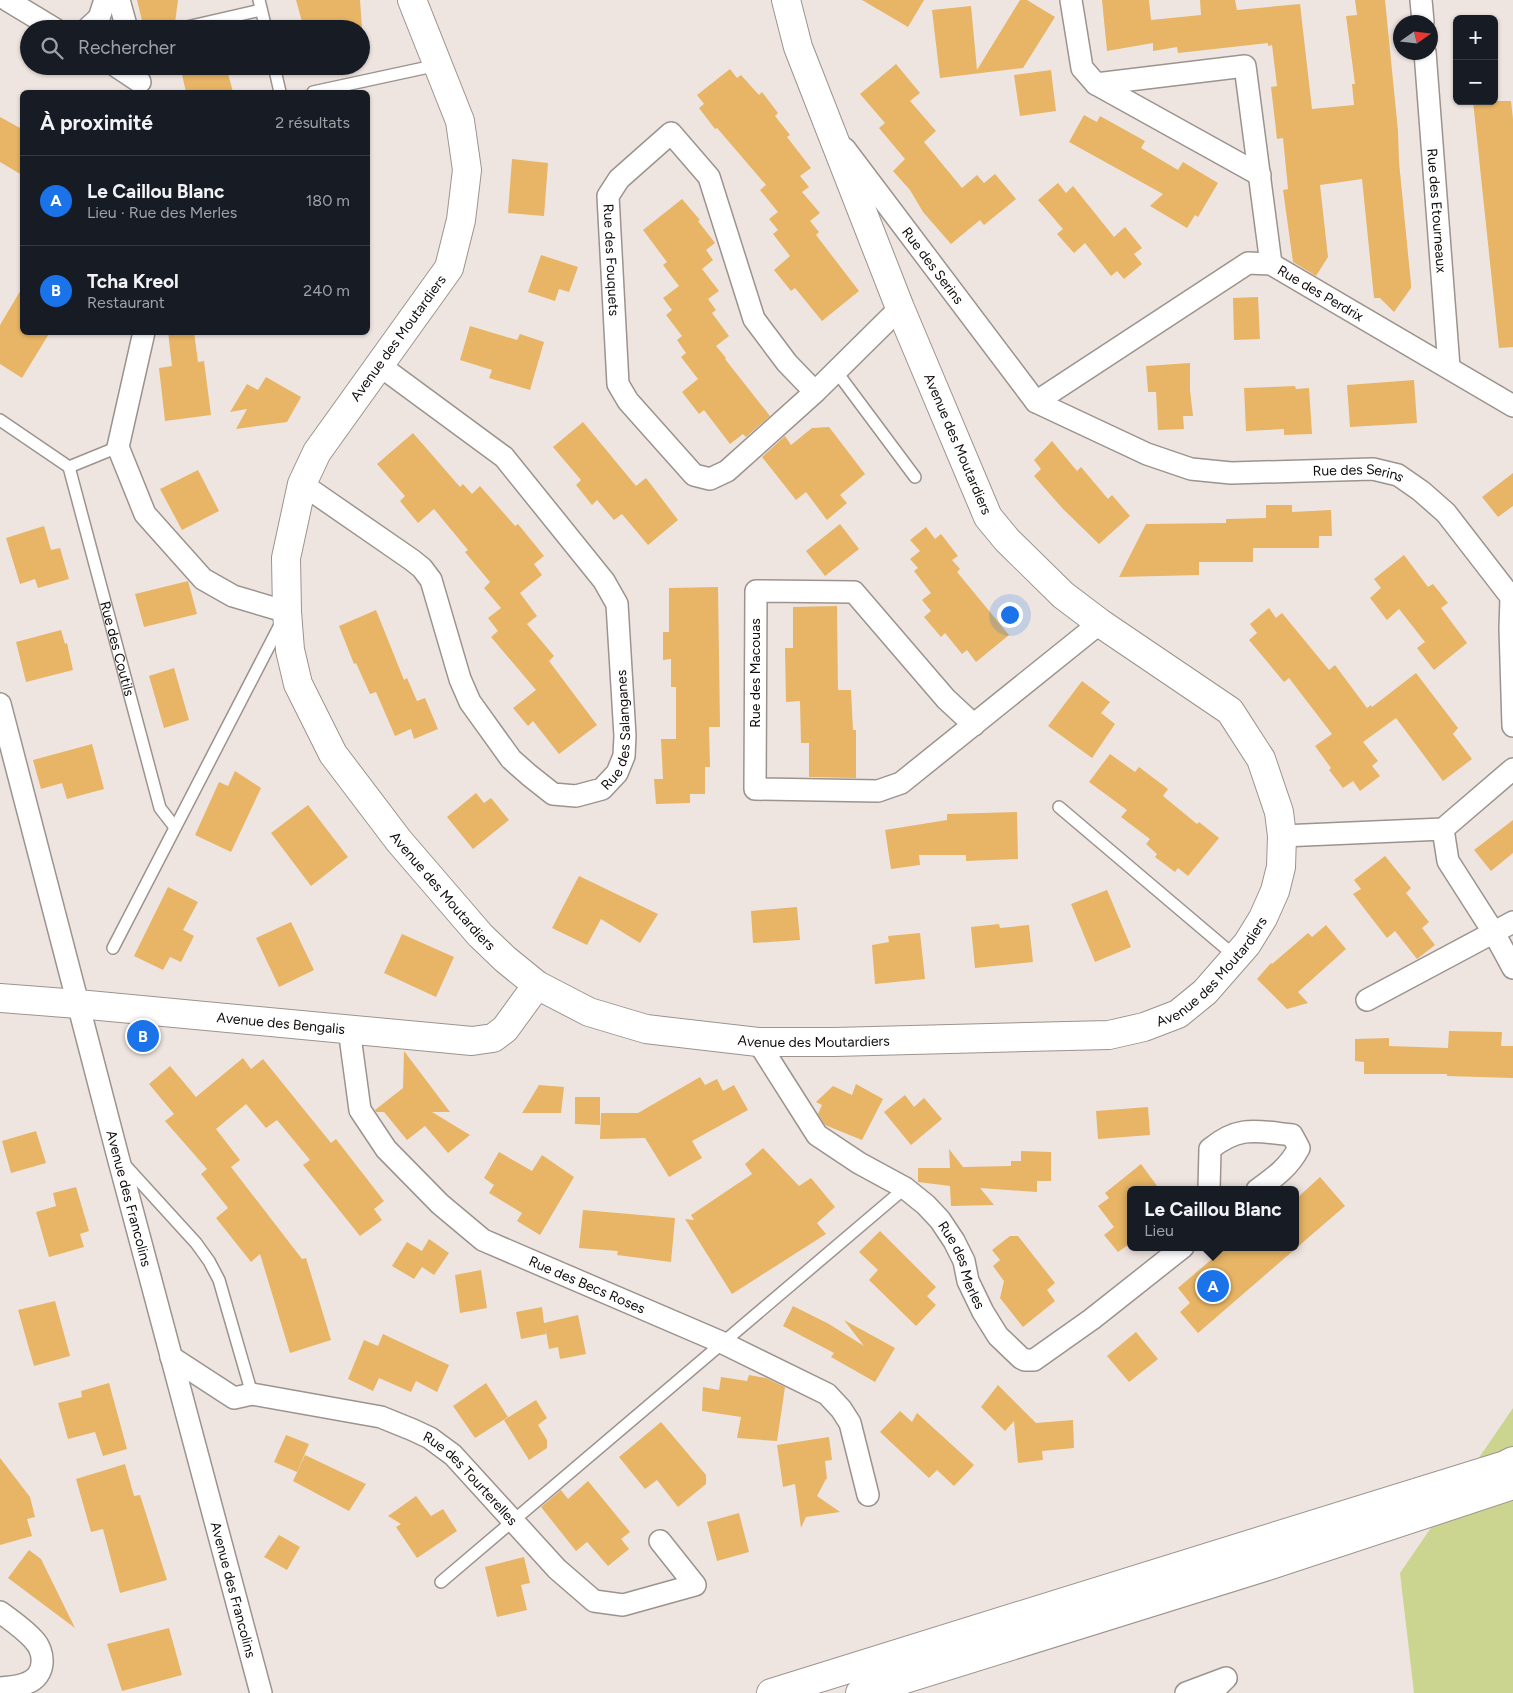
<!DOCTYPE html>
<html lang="fr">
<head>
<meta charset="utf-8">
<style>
	body { margin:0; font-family:Figtree,sans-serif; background:#242831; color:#f1f3f6 }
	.controls { position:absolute; right:15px; top:15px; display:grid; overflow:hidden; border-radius:8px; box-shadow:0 1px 4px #0004 }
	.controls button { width:45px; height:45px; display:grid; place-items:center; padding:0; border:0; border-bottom:1px solid #363941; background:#171b24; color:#f1f3f6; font:25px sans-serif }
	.compass { position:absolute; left:1393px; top:15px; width:45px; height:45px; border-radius:50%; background:#171b24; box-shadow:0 1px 4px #0004; rotate:76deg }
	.you { position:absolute; left:1009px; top:614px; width:18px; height:18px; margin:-12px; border:4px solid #fff; border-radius:50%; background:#1a73e8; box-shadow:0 0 0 8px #1a73e833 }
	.badge { display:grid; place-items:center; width:32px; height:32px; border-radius:50%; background:#1a73e8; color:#fff; font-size:16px; font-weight:700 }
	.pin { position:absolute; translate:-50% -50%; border:2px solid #fff; box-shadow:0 1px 5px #0006 }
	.popup { position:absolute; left:1127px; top:1186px; width:172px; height:65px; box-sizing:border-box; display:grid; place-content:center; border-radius:8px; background:#171b24; filter:drop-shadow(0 1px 4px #0005); font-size:16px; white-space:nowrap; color:#9ea1a6 }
	.popup b { font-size:19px; color:#f1f3f6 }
	.popup::after { content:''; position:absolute; left:50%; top:100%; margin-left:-10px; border:10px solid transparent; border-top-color:#171b24 }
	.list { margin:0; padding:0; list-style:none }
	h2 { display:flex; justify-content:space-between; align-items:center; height:65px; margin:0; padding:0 20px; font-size:21px }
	h2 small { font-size:16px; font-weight:400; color:#9ea1a6 }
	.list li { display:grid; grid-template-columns:32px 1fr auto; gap:15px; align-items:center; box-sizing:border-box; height:90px; padding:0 20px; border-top:1px solid #363941 }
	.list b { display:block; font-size:19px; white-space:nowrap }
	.list p { margin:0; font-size:16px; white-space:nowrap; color:#9ea1a6 }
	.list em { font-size:16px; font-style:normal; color:#9ea1a6 }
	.icon { flex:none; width:28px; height:28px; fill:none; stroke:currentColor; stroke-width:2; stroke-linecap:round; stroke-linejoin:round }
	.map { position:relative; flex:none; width:1513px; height:1693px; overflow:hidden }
	.search { position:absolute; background:#171b24; box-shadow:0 1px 4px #0004; left:20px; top:20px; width:350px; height:55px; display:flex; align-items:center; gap:12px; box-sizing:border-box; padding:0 18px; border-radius:28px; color:#9ea1a6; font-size:19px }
	.panel { position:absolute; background:#171b24; box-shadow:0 1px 4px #0004; left:20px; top:90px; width:350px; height:245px; border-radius:8px }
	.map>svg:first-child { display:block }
	.green { fill:#ccd58f }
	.building { fill:#e7b565 }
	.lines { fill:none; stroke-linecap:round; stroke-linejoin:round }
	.service-casing { stroke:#9c938e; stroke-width:14 }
	.minor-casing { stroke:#9c938e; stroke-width:24 }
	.tertiary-casing { stroke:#9c938e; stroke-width:30 }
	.primary-casing { stroke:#9c938e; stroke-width:30 }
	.service { stroke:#fff; stroke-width:11 }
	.minor { stroke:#fff; stroke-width:21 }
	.tertiary { stroke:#fff; stroke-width:28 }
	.primary { stroke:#fff; stroke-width:28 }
	.labels { text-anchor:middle; stroke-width:5; stroke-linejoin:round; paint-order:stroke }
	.street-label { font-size:14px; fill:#0f0c0b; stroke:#fff }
</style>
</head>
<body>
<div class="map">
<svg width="1513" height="1693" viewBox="0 0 1513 1693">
	<rect width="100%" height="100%" fill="#efe5e0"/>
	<path class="green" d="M1513,1408V1693H1414L1400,1573Z"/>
	<g class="building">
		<path d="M137,0H178L175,23L144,29Z"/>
		<path d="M296,0H360L364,55L361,56V29H304Z"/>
		<path d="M862,0H924L908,27Z"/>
		<path d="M1020,0H1027L1055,17L1023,68L940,78L932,10L971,6L977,70Z"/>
		<path d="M1102,0H1149L1151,20L1201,15L1200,0H1235L1237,10L1300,4L1312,109L1354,105L1352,84H1355L1346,16L1357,15L1355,0H1385L1398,131L1399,162L1411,284V288L1394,312L1380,298H1374L1362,179L1320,185L1328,257L1316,276L1293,262L1283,190L1288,189L1283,138L1277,139L1271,87L1277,86L1272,45L1268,46V43L1178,53L1177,47L1153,51V43L1107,51Z"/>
		<path d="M896,64L920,93L910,101L936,131L924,142L962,188L977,175L984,183L995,174L1016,199L984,225L980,220L951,244L923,212L910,190L893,171L905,159L879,128L885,123L860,94Z"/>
		<path d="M180,66H226L233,92H186Z"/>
		<path d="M730,69L737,78L741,75L759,95L762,92L778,113L775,116L790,135L787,137L811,168L800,176L809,187L802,192L820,213L810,221L819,232L816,235L859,291L822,321L795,288L791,291L774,270L790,256L773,234L778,230L769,219L778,212L760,190L766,185L717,128L715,129L699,108L704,104L697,95Z"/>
		<path d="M1051,70L1056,111L1020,116L1014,75Z"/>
		<path d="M1473,101H1511L1513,119V347L1499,348Z"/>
		<path d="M1084,115L1097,122L1100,116L1145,141L1141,148L1178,170L1183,162L1218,183L1198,217L1195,215L1187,228L1150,206L1163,194L1069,142Z"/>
		<path d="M0,117L22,129V175L0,162Z"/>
		<path d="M512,159L548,163L544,216L508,213Z"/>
		<path d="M1058,183L1066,193L1073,186L1114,237L1125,227L1142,248L1134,254L1142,264L1124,279L1117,271L1111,276L1085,243L1074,253L1057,234L1063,229L1038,200Z"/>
		<path d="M682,199L700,220L698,221L715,243L706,250L713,260L702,269L719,291L708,299L716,310L712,313L729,336L716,346L726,358L725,359L770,416L746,437L743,434L730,444L704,410L699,414L682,392L698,379L681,357L686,353L677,340L682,336L666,315L672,310L663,298L679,286L663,265L667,262L643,230Z"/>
		<path d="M541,255L578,267L569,292L559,289L555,301L528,292Z"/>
		<path d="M22,288V332H50L22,378L0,364V325Z"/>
		<path d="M1258,297L1260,339L1234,340L1233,298Z"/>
		<path d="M470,326L517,340L520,334L544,342L530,390L489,378L492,370L460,360Z"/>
		<path d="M168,332H194L198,362L204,361L211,415L165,421L159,368L172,366Z"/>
		<path d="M1190,363V390L1193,416H1183L1184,429L1158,430L1156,392H1148L1146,366Z"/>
		<path d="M266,377L301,397L287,422L236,429L247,409L230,412L247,384L258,390Z"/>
		<path d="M1414,380L1417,423L1350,427L1347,385Z"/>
		<path d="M1295,386L1296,389L1309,388L1312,434L1284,435V429L1246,431L1244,388Z"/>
		<path d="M583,422L636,486L646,478L678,520L648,545L622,514L614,520L597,500L592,505L576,485L581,480L553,447Z"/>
		<path d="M829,427L865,474L840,495L847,503L827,520L806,492L796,500L762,457L785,436L791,445L812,428Z"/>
		<path d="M413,433L460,487L463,484L472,494L480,486L515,526L518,524L544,556L534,564L542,575L520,593L537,616L527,624L554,656L549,661L597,725L559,754L533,721L528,726L513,708L536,690L491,637L498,631L488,618L501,608L484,588L490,582L465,552L468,550L434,509L418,523L400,501L405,496L377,464Z"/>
		<path d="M1052,441L1077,471L1081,467L1108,499L1112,495L1130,516L1099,544L1063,509L1034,476L1041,469L1034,460Z"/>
		<path d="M198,470L219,511L182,530L160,489Z"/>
		<path d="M1513,473V506L1498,517L1482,497Z"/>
		<path d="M1266,505H1292V512L1331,510L1332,536H1319V548H1253V562H1199V575L1119,577L1146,524L1226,523V519L1266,518Z"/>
		<path d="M840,524L859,549L825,576L806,551Z"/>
		<path d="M44,526L51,550L60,548L69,579L38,588L35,579L20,584L6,538Z"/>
		<path d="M926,527L935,539L941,534L958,556L952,560L960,569L957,572L1009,635L976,662L967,650L962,654L945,633L941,637L924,617L931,611L922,600L931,593L914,571L918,568L910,559L920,551L910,540Z"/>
		<path d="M1404,555L1428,587L1433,584L1448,603L1441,608L1467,643L1434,670L1417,648L1425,642L1399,609L1387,620L1370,598L1381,588L1374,579Z"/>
		<path d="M188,581L197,614L144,627L135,594Z"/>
		<path d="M718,587L720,727H709L710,767H705V794H690V803L656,804L654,779H663L661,739H676V687H671V659L663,660V632H669V588Z"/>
		<path d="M837,606L838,690H851L853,730H856V778L809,777V743H801L800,701L786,702L785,648H793V607Z"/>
		<path d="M1269,608L1276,618L1282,613L1329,670L1335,665L1367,708L1371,705L1372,707L1416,673L1458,728L1453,734L1472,759L1443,781L1396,718L1363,742L1378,761L1372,766L1380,776L1360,791L1353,781L1343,788L1329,770L1331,768L1315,746L1332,734L1289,678L1284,682L1249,640L1257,633L1250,624Z"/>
		<path d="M376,610L404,680L407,678L417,701L425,698L438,729L414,739L411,729L395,736L376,692L370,694L356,663L354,664L339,626Z"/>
		<path d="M61,630L65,644L67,643L73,670L26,682L16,642Z"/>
		<path d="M174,668L189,720L164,728L149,676Z"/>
		<path d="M1082,681L1110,702L1101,713L1115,724L1092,758L1048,726Z"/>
		<path d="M92,744L104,789L67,799L62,783L41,789L33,760Z"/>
		<path d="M1110,754L1135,772L1139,767L1168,789L1163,796L1197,824L1199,822L1219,838L1188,876L1178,868L1175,872L1155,857L1157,854L1146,844L1150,839L1121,817L1127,810L1089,782Z"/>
		<path d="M235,771L261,788L231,852L195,835L219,782L228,786Z"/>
		<path d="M476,793L484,803L491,798L509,820L473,849L447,817Z"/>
		<path d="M308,805L348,857L311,886L271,833Z"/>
		<path d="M1017,812L1018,859L966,861V855H919L920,865L891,869L885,830L947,820V814Z"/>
		<path d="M1513,820V853L1491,871L1474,850Z"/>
		<path d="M1385,856L1411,888L1406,893L1429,922L1422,928L1435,945L1417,959L1395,931L1387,938L1353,894L1361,889L1354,880Z"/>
		<path d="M579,876L658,914L640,943L601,919L587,945L552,928Z"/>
		<path d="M168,887L198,902L183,930L194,936L181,962L170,957L163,970L134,956Z"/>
		<path d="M1107,890L1131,947L1095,962L1071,904Z"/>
		<path d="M797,907L800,940L753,943L751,911Z"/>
		<path d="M291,922L314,970L279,987L256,938Z"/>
		<path d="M999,924L1000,928L1029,925L1033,962L975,968L971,927Z"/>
		<path d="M1326,925L1346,949L1298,992L1308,1003L1287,1009L1257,979L1271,963L1272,964L1308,933L1312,937Z"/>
		<path d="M920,933L925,979L875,984L872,945L889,942L888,936Z"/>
		<path d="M402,934L454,957L436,997L384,973Z"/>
		<path d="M1449,1031L1502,1032L1501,1046H1513V1078L1447,1076V1074H1364V1062L1355,1061V1039L1389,1038V1046L1448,1048Z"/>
		<path d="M404,1051L450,1112H432L470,1135L448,1153L425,1126L407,1140L384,1112H376L375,1110L403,1088Z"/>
		<path d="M243,1058L251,1069L263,1059L331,1143L336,1139L384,1201L374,1209L382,1220L360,1236L303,1165L310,1160L277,1120L266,1128L246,1104L216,1129L240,1160L231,1167L302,1259L306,1258L331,1340L290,1353L260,1254L251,1262L216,1218L228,1208L201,1174L207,1169L165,1121L174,1114L149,1084L170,1066L196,1097Z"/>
		<path d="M700,1077L705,1085L717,1079L723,1091L734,1085L748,1110L692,1141L702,1158L669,1177L645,1138L600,1139L601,1113H638Z"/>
		<path d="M856,1084L883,1099L862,1140L825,1125L818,1114L822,1105L816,1102L833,1086L852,1095Z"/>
		<path d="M539,1085L564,1087L561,1113H522Z"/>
		<path d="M905,1095L914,1107L924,1098L942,1119L911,1145L884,1112Z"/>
		<path d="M575,1097H600V1125L575,1124Z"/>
		<path d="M1148,1107L1150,1135L1098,1139L1096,1111Z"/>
		<path d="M36,1131L46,1163L11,1173L2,1141Z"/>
		<path d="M763,1148L799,1186L811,1178L835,1207L817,1223L826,1234L732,1294L685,1219L694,1220L691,1215L752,1174L745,1164Z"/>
		<path d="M949,1149L963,1167L1011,1166V1161H1021V1151L1051,1152V1181H1037V1192L980,1188L994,1205L951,1206L950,1186L918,1182V1168H950Z"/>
		<path d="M499,1152L532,1171L542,1155L574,1177L540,1235L517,1221L522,1213L489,1193L494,1185L484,1178Z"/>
		<path d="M1141,1164L1160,1190H1130V1248L1128,1245L1118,1252L1104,1235L1114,1227L1098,1206L1109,1198L1105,1193Z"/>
		<path d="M1320,1177L1345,1206L1198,1333L1180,1312L1190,1303L1178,1288L1226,1247H1296V1199Z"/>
		<path d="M76,1187L89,1231L80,1234L84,1247L49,1257L36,1212L56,1206L53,1193Z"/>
		<path d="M583,1210L675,1218L671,1262L617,1255L618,1251L579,1248Z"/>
		<path d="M880,1231L936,1287L927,1296L936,1305L916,1326L869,1280L878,1270L859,1252Z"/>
		<path d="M1010,1236H1018L1055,1283L1047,1290L1055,1301L1023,1327L1000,1298L1004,1281L993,1266L1000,1260L992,1250Z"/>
		<path d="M429,1239L449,1253L434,1275L422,1267L414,1279L392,1266L407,1242L422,1251Z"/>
		<path d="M481,1270L487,1308L460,1313L455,1275Z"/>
		<path d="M55,1301L70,1356L34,1366L18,1310Z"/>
		<path d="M793,1306L829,1324L864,1346L844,1320L895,1348L875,1382L831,1357L834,1353L783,1326Z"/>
		<path d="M542,1307L544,1323L578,1315L586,1354L560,1359L558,1347L549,1349L545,1326L546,1334L521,1339L516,1312Z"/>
		<path d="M1136,1332L1158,1359L1129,1382L1107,1356Z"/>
		<path d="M383,1334L449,1365L437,1392L416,1381L411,1392L379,1378L373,1391L348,1379L364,1340L378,1346Z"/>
		<path d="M749,1375L766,1378L785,1387L777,1441L737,1438L741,1417L702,1411L703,1387L719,1390L721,1377L747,1381Z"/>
		<path d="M109,1383L127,1449L103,1456L95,1432L68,1439L58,1403L82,1397L81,1391Z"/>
		<path d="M486,1383L508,1417L475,1438L453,1406Z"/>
		<path d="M998,1385L1036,1423L1073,1420L1074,1448L1042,1451L1043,1460L1018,1463L1014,1421L1005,1431L981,1407Z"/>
		<path d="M536,1400L547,1418L538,1425L547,1440V1448L529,1460L504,1420Z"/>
		<path d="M900,1411L912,1422L917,1413L974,1465L954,1486L937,1470L929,1478L880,1432Z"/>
		<path d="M661,1422L706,1475V1484L678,1507L657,1480L645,1489L619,1457Z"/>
		<path d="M286,1435L309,1444L297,1472L274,1462Z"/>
		<path d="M829,1437L832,1460L825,1461L827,1479H826L817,1496L840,1512L806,1517L801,1528L795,1484L783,1487L777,1445Z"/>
		<path d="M305,1455L366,1484L349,1511L293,1481Z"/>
		<path d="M0,1458L30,1497L35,1517L27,1519L32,1536L0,1545Z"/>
		<path d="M125,1464L134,1496L140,1495L167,1580L120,1593L103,1529L91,1532L76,1479Z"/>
		<path d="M588,1481L630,1532L621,1539L629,1549L608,1566L587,1542L576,1551L541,1507L561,1490L568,1499Z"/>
		<path d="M416,1496L431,1516L443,1509L457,1531L417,1558L396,1527L401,1524L388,1516Z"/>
		<path d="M739,1513L749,1552L717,1561L707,1522Z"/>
		<path d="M279,1535L300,1547L287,1570L264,1557Z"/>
		<path d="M29,1550L41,1559L75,1628L8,1578Z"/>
		<path d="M524,1557L530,1583L521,1585L527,1610L497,1617L485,1567Z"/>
		<path d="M169,1628L182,1675L122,1691L107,1644Z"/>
	</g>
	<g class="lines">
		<defs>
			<g id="service">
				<path d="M259,0L266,29"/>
				<path d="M178,29L261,10"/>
				<path d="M274,66L280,92"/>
				<path d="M313,92L438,65"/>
				<path d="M836,371L915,477"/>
				<path d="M0,420L69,467"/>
				<path id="s1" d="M69,467L160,808L174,826"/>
				<path d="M69,467L118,447"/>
				<path d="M1059,807L1236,957"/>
				<path d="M113,948L281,623"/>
				<path d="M124,1164L196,1243L209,1261L219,1280L252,1394"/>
				<path d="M441,1582L905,1188"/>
			</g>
			<g id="minor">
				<path d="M7,0L55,29"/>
				<path d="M119,0L127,29"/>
				<path d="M1071,0L1082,68L1096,84L1245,66L1271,264"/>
				<path d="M1421,0L1423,22"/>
				<path d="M87,29L99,18L105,0"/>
				<path id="s2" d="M1425,52L1449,367"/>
				<path d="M116,66L140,82"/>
				<path d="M1096,84L1260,175"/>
				<path id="s3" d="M845,149L1036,402L1147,454L1191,469L1231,473L1373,469L1398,475L1421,491L1446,513L1511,597L1510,629L1513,726"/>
				<path d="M144,332L118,447L145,514L203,579L233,596L287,612"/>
				<path id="s4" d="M815,392L787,363L754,319L709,177L671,133L619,179L608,196L618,384L628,401L694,475L710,479L727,471L815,392L900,308"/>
				<path id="s5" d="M1036,402L1248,263L1271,264L1513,406"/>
				<path id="s6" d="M302,484L412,560L422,568L431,580L460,679L470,702L511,759L529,775L553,794L576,796L602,789L617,773L624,756L625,736L617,604L604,581L504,457L379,365"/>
				<path id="s7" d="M0,704L118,1157L261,1693"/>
				<path d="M974,725L946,699L854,592L756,591L755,789L878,791L901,783L1100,623"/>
				<path d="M1443,829L1448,861L1494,933L1513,968"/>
				<path d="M1282,836L1443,829L1513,769"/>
				<path d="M1367,1000L1513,922"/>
				<path id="s8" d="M349,1029L360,1110L386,1149L440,1204L483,1240L723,1343L827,1394L841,1409L850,1423L868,1495"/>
				<path id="s9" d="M758,1042L817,1135L859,1163L905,1188L926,1205L940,1220L954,1241L964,1261L968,1281L983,1312L998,1336L1021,1358L1025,1360H1034L1092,1319L1183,1247"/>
				<path d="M1209,1190L1210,1149C1239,1125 1257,1131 1292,1135L1299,1148C1289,1167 1275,1177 1257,1190"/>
				<path id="s10" d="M171,1357L234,1398L252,1394L381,1417L413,1430L430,1438L453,1455L557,1569L594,1601L623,1605L695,1585L660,1541"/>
				<path d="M0,1612C11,1620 24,1629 33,1639C46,1652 46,1676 27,1683C19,1687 9,1687 0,1688"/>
				<path d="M1186,1693L1226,1678L1211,1693"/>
			</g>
			<g id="tertiary">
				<path id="s11" d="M412,0L460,121L467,170L461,220L449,268L317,452L302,484L286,558L287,612L290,650L298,684L333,754L399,841L480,935L505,959L537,985L589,1012L646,1029L758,1042H834L1109,1035L1144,1027L1178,1014L1205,992L1247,944L1263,918L1275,891L1281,867L1282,836L1279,812L1261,759L1230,711L1100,623L1063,595L1007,540L988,517L900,308L798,47L786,0"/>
				<path id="s12" d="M0,998L78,1004L472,1041L493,1038L505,1029L537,985"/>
			</g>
			<g id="primary">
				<path d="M771,1693L1505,1465L1513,1461"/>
				<path d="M860,1693L1271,1565L1513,1485"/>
			</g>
		</defs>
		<use href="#service" class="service-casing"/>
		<use href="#minor" class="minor-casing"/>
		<use href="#tertiary" class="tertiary-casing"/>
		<use href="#primary" class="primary-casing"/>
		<use href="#service" class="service"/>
		<use href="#minor" class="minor"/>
		<use href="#tertiary" class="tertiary"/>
		<use href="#primary" class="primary"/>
	</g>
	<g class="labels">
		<g class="street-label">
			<text dy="5" stroke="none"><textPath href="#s2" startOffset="159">Rue des Etourneaux</textPath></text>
			<text dy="5" stroke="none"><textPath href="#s4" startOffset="456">Rue des Fouquets</textPath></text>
			<text dy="5" stroke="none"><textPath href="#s3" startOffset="146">Rue des Serins</textPath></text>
			<text dy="5" stroke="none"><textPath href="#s5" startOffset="334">Rue des Perdrix</textPath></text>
			<text transform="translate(398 338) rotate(-54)" y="5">Avenue des Moutardiers</text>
			<text transform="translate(958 444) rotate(67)" y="5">Avenue des Moutardiers</text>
			<text dy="5" stroke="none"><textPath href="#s3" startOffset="654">Rue des Serins</textPath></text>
			<text dy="5" stroke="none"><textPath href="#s1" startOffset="188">Rue des Coutils</textPath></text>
			<text transform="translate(755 673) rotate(-90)" y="5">Rue des Macouas</text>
			<text dy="5" stroke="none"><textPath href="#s6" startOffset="529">Rue des Salanganes</textPath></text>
			<text dy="5" stroke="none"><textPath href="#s11" startOffset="998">Avenue des Moutardiers</textPath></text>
			<text dy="5" stroke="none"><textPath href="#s11" startOffset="1839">Avenue des Moutardiers</textPath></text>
			<text dy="5" stroke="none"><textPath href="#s12" startOffset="282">Avenue des Bengalis</textPath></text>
			<text dy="5" stroke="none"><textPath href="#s11" startOffset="1418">Avenue des Moutardiers</textPath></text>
			<text dy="5" stroke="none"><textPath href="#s7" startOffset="511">Avenue des Francolins</textPath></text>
			<text dy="5" stroke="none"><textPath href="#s9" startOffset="311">Rue des Merles</textPath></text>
			<text dy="5" stroke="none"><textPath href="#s8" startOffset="375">Rue des Becs Roses</textPath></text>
			<text dy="5" stroke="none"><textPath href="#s10" startOffset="335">Rue des Tourterelles</textPath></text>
			<text dy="5" stroke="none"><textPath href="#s7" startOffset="916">Avenue des Francolins</textPath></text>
		</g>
	</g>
</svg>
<div class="controls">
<button>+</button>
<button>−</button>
</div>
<svg class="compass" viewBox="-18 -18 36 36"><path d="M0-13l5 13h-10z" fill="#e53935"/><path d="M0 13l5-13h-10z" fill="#9ea1a6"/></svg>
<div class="you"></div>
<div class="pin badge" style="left:1213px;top:1286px">A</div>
<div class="popup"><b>Le Caillou Blanc</b>Lieu</div>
<div class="pin badge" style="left:143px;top:1036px">B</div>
<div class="search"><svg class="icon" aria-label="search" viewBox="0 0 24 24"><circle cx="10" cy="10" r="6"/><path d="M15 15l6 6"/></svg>Rechercher</div>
<section class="panel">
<h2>À proximité<small>2 résultats</small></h2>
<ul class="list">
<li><span class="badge">A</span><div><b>Le Caillou Blanc</b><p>Lieu · Rue des Merles</p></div><em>180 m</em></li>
<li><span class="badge">B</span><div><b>Tcha Kreol</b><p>Restaurant</p></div><em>240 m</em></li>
</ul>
</section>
</div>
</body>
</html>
